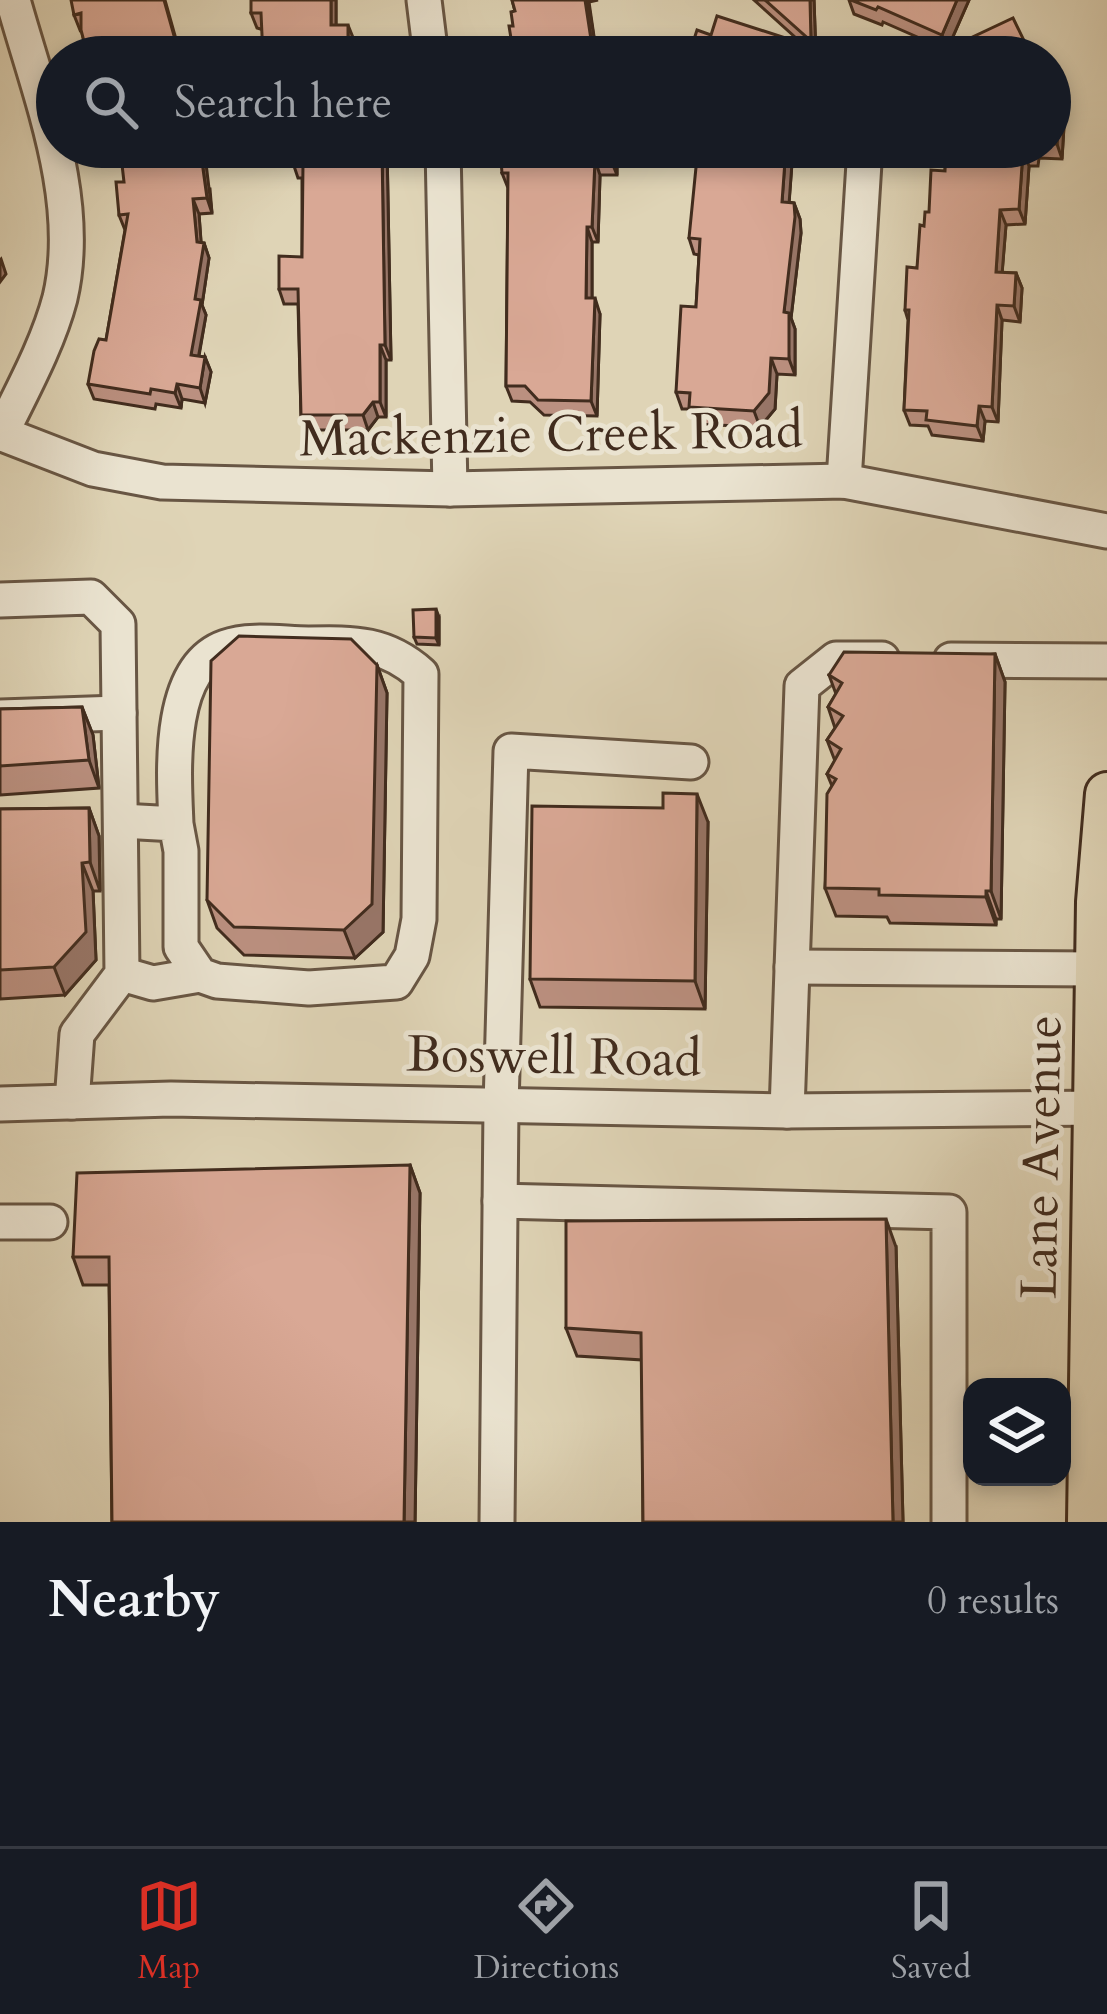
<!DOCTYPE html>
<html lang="en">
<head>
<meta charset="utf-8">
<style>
	body { margin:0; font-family:Cardo,serif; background:#242831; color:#f1f3f6 }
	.controls { position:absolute; right:36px; bottom:36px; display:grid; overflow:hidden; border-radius:24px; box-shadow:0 6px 18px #0003 }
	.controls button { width:108px; height:108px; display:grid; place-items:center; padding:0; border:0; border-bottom:3px solid #363941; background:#171b24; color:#f1f3f6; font:60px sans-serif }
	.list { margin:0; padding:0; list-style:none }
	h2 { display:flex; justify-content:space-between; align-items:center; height:156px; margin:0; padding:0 48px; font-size:51px }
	h2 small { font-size:39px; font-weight:400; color:#9ea1a6 }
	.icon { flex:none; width:66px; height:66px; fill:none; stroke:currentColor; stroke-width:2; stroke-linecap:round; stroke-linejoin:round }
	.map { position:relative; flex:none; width:1107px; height:1522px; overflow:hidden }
	.search { position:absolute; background:#171b24; box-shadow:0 6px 18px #0003; left:36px; right:36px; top:36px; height:132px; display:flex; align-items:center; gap:30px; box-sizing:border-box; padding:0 42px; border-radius:66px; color:#9ea1a6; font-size:45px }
	.sheet { height:324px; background:#171b24 }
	nav { display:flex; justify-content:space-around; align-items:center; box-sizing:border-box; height:168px; border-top:3px solid #363941; background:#171b24; font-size:33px; color:#9ea1a6 }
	nav a { display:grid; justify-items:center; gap:6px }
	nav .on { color:#d93025 }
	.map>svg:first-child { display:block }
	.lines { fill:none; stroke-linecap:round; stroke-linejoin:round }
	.minor-casing { stroke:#685644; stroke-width:39 }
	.major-casing { stroke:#412c1e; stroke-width:48 }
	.minor { stroke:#eae3d0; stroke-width:33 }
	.major { stroke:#dfd4b6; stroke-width:42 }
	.wall { fill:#bb9080; stroke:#412c1e; stroke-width:3 }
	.shaded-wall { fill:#987668; stroke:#412c1e; stroke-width:3 }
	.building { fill:#d9a895; stroke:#412c1e; stroke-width:3 }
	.labels { text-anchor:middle; stroke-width:10; stroke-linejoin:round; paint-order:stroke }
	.street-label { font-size:51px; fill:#412c1e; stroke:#eae3d0 }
</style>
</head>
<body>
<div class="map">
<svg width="1107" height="1522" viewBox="0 0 1107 1522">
	<rect width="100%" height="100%" fill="#dfd4b6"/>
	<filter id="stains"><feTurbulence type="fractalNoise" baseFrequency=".00167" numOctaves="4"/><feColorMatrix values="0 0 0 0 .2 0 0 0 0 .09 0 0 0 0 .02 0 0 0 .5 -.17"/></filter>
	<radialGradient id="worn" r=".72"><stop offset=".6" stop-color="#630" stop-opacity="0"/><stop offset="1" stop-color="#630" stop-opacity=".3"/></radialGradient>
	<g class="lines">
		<defs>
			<g id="minor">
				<path d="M424,0L431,57"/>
				<path d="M443,147L450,489"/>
				<path d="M0,433L93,469L162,482L450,489L844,481L1107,531"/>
				<path d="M1,434C22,391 48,344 60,298C83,200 39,94 13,0"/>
				<path d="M844,481L865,147"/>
				<path d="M0,600L91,597L118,624L122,974L77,1034L72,1102"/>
				<path d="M951,660L1107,661"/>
				<path d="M0,717L119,713"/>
				<path d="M121,821L176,824L181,851V947L200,975L217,981L309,988L396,982L412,956L419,919L421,674C386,643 355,643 309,644C284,644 250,638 226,647C166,668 174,774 176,824"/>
				<path d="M792,967L1097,969"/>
				<path d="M122,974L153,983L200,975"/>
				<path d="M0,1104L171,1099L787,1111L1107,1108"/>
				<path d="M787,1111L802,686L836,659H882"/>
				<path d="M500,1201L949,1212V1522"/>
				<path d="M0,1222H50"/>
				<path d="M497,1522L501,1106L511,751L691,762"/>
			</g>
			<path id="major" d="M1089,1522L1098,902L1107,794"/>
		</defs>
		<use href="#minor" class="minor-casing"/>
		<use href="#major" class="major-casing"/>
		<use href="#minor" class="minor"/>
		<use href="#major" class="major"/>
	</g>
	<g class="wall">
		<path d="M165,0L181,57H88L81,29L80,30L74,15Z"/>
		<path d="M336,0V25L354,40V57L257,28L251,13Z"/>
		<path d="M512,0H598L589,2L597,57H514L515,11Z"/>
		<path d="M754,0H814L816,56Z"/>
		<path d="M849,0H969L947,50L883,22L882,25L854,14Z"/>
		<path d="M1050,111H1059L1064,126L1062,159L1039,158L1038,166H1029L1025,224L1006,225L1002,273H1016L1022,288L1020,322L1002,320L998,422L985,421L983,441L932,435L928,426L910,425L904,410L908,320L905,310L917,268L924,226L945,171L946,147H1050Z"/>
		<path d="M292,147H387L391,360H386V417H378L368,430H306L301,415L298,304H284L279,289L302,257V178H298L293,163Z"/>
		<path d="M617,147V175H600L598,242H592V298L600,314L597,416L544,415L530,402L512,401L506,386L508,188L502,173Z"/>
		<path d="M792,163L789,202L794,203L800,219L801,233L791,318L795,329V375L777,374L775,409L760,427L695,424L690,409H682L676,392L696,307L699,255L694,254L689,238Z"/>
		<path d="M124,182L210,189L212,213L199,214L201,243H204L209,258L202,305L206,315L199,356L205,357L211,372L205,403L182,399L181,408L156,404L155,409L94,399L88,384L106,340L125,230L119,215Z"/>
		<path d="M439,617V645L417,644L414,637Z"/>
		<path d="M995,654L1005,682L1001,919H996V925L890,923L887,917L836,916L825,888L832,786L827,774L835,761L827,740L835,728L828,707L836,694L829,675Z"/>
		<path d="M377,665L387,693L383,932L355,958L244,955L217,928L207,900Z"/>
		<path d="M82,707L93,735L99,788L0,795V709Z"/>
		<path d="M89,808L99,836L100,891H93L96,960L65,995L0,999V809Z"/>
		<path d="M663,808L708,822L705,1009L540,1007L530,979Z"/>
		<path d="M410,1165L420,1193L415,1522H112L109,1285H83L73,1257Z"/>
		<path d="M896,1247L903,1522H643L642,1360L577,1356L566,1328Z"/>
	</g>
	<g class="shaded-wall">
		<path d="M331,0H336V40L331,25Z"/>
		<path d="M585,0H588L597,57L592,46Z"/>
		<path d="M810,0H814L816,56L811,41Z"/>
		<path d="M957,0H969L947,50L942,35Z"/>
		<path d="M348,25L354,40V57H348Z"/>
		<path d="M795,41L801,57H783L784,53Z"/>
		<path d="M1059,111L1064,126L1062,159L1057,144Z"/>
		<path d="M200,147H204L212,213L207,198Z"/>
		<path d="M382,147H387L391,360L385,345Z"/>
		<path d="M611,147H617V175L611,160Z"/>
		<path d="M786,147L792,163L788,218L782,202Z"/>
		<path d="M1023,151L1029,166L1025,224L1019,209Z"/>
		<path d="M595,160L600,175L598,242L592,227Z"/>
		<path d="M193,199L199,214L202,254L204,243L209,258L202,305L206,315L196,370L191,355L197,242Z"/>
		<path d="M794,203L800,219L801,233L791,318L795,329V375L789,359L784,312Z"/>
		<path d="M1000,210L1006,225L1001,287L996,272Z"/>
		<path d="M587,227L592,242V313L586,298Z"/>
		<path d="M1,259L6,274L0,282V260Z"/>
		<path d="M1016,273L1022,288L1020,322L1014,306Z"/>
		<path d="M595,298L600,314L597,416L591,401Z"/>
		<path d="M997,305L1002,320L998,422L992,407Z"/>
		<path d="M380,345L386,360V417L380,402Z"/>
		<path d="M205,357L211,372L205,403L200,388Z"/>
		<path d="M771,358L777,374L775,409L760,427L754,411Z"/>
		<path d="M177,384L182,399L181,408L175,393Z"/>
		<path d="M373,402L378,417L368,430L363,415Z"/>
		<path d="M979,406L985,421L983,441L977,426Z"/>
		<path d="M436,609L439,617V645L436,638Z"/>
		<path d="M995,654L1005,682L1001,919L991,891Z"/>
		<path d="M377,665L387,693L383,932L355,958L344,930Z"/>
		<path d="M82,707L93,735L99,788L89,760Z"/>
		<path d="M697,794L708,822L705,1009L695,981Z"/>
		<path d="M89,808L99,836L100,891L90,862Z"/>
		<path d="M82,863L93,891L96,960L65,995L54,967Z"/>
		<path d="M986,891L996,919V925L986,897Z"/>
		<path d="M410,1165L420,1193L415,1522H404Z"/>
		<path d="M886,1219L896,1247L903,1522H893Z"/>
	</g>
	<g class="building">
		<path d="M71,0H164L180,57H88L81,30V13L74,15Z"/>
		<path d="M251,0H331V25H348V57H263L261,13H251Z"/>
		<path d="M512,0H585L592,46L585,47L586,57H514L509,26H513L511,12L515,11Z"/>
		<path d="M765,0H810L811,41Z"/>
		<path d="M851,0H957L942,35L878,7L876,10Z"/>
		<path d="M717,16L795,41L783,57H699L690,52L697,30L711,35Z"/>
		<path d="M1013,18L1032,57H948L945,50Z"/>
		<path d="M1050,111H1059L1057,144H1050Z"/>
		<path d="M120,147H200L207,198L193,199L197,242L204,243L195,299L201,300L191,355L205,357L200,388L177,384L175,393L151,389L150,394L88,384L94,351L99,339L106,340L128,214L119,215L116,182H124Z"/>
		<path d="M292,147H382L385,345H380V402H373L363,415H301L298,289H279V256L302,257L303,163H293Z"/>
		<path d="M500,147H611V160H595L592,227H587L586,298H595L591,401L538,400L525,386H506L508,173H502Z"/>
		<path d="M698,147H786L782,202L794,203L795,217L784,312L789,313V359L771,358L769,393L754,411L689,407L690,393L676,392L681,306L696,307L700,239L689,238Z"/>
		<path d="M946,147H1033V151H1023L1019,209L1000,210L996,272L1016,273L1014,306L997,305L992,407L979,406L977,426L926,420L927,411L904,410L909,310H905L907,267L917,268L920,225L924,226L925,212H929L931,170L945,171Z"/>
		<path d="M436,609V638L414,637L413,610Z"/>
		<path d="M239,636L351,639L377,665L372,904L344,930L234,927L207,900L211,661Z"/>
		<path d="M844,652L995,654L991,891H986V897L879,895V889L825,888L827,794L836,779L827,774L841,749L827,740L843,716L828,707L842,683L829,675Z"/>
		<path d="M82,707L89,760L0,766V709Z"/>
		<path d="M663,793L697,794L695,981L530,979L532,806L663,808Z"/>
		<path d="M89,808L90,862L82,863L86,932L54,967L0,970V809Z"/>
		<path d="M410,1165L404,1522H112L109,1257H73L77,1173Z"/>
		<path d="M886,1219L893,1522H643L641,1333L566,1328V1221Z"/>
	</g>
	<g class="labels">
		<g class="street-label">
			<text transform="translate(551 433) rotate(-1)" y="18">Mackenzie Creek Road</text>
			<text transform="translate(554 1055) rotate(1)" y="18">Boswell Road</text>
			<text transform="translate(1040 1157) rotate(-89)" y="18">Lane Avenue</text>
		</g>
	</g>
	<rect width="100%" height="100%" filter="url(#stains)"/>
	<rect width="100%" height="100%" fill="url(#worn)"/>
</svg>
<div class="controls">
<button><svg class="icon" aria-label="layers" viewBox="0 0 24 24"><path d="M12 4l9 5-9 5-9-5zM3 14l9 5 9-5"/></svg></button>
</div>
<div class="search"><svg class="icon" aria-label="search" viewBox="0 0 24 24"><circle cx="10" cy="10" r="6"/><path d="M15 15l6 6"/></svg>Search here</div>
</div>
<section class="sheet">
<h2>Nearby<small>0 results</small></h2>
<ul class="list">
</ul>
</section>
<nav>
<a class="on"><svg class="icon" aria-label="map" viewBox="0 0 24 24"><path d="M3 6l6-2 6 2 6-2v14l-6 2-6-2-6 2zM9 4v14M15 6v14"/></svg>Map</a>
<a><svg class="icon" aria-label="directions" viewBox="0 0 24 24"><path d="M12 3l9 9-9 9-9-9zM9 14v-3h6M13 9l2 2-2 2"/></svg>Directions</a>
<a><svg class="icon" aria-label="saved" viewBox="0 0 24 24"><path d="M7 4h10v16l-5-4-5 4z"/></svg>Saved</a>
</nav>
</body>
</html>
